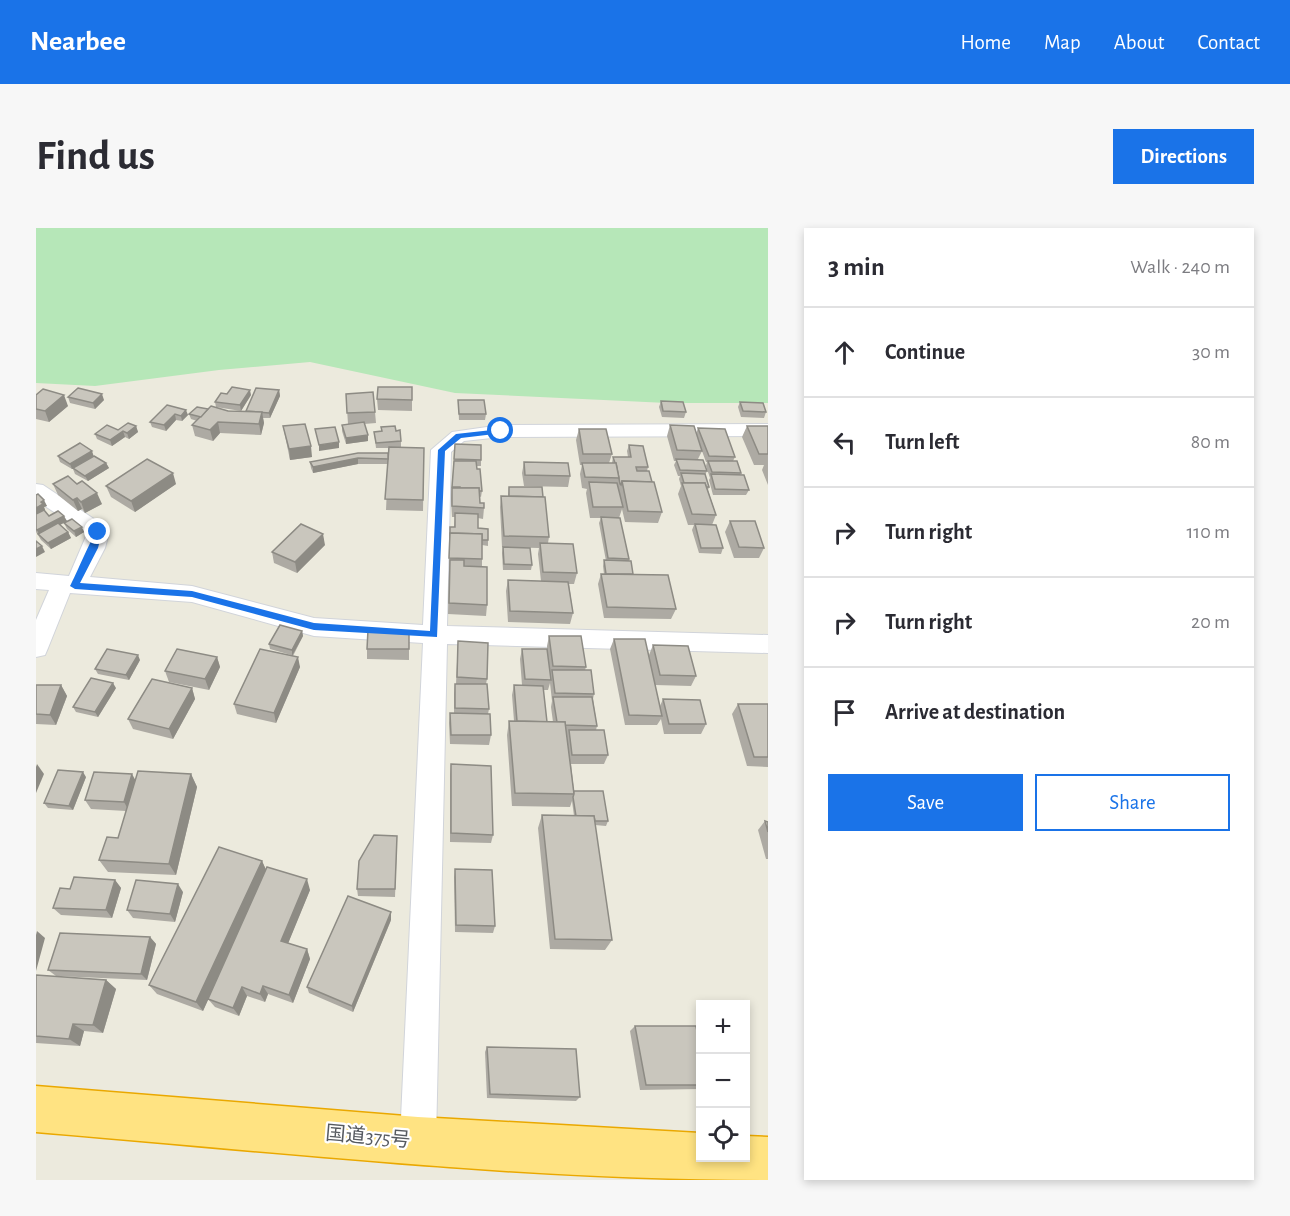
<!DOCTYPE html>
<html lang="en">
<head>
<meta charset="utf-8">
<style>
	body { margin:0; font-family:"Alegreya Sans","Noto Sans JP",sans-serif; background:#f7f7f7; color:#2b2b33 }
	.controls { position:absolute; right:18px; bottom:18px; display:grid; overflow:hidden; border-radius:0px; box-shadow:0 3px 9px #0003 }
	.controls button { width:54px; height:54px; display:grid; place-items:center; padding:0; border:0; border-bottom:2px solid #e1e1e2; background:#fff; color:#2b2b33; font:30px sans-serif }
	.stop { position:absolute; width:18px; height:18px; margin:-14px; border:4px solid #1a73e8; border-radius:50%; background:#fff }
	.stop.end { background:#1a73e8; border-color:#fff; box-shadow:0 2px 6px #0008 }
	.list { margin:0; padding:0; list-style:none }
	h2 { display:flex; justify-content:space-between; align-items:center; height:78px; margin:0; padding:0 24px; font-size:26px }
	h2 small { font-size:20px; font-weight:400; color:#7c7c81 }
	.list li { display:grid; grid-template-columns:39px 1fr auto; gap:18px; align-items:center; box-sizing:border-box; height:90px; padding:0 24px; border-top:2px solid #e1e1e2 }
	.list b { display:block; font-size:22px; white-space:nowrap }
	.list em { font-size:20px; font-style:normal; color:#7c7c81 }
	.actions { display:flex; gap:12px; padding:18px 24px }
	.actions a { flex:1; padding:14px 0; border:2px solid #1a73e8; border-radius:0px; text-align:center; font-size:21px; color:#1a73e8 }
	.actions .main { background:#1a73e8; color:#fff }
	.icon { flex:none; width:33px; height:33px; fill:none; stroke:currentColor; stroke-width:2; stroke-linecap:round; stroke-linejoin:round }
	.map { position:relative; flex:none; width:732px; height:952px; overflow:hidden; border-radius:0px }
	header { display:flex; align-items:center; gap:36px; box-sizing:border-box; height:84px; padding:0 30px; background:#1a73e8; color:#fff }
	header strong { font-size:28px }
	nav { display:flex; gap:33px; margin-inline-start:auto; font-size:21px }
	.intro { display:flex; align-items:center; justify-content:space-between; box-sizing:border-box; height:144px; padding:0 36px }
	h1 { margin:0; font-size:42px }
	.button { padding:15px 27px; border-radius:0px; background:#1a73e8; color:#fff; font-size:21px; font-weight:700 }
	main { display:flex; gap:36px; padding:0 36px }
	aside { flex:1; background:#fff; border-radius:0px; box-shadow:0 3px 9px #0003 }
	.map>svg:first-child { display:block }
	.green { fill:#b6e7b8 }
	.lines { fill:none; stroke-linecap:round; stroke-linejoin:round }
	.minor-casing { stroke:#d1d4da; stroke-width:2 }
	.highway-casing { stroke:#eaa800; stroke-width:3 }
	.minor { fill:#fff; fill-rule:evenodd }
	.highway { fill:#ffe382; fill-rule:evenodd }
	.wall { fill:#adaaa3; fill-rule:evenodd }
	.shaded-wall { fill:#8d8b84 }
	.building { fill:#c9c6bd; stroke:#8d8b84; stroke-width:1.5 }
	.route { fill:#1a73e8 }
	.labels { text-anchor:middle; stroke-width:4.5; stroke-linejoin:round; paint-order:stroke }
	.near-street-label { font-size:20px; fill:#575b61; stroke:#fff }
</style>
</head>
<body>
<header>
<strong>Nearbee</strong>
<nav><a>Home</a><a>Map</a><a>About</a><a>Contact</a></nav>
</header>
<div class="intro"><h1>Find us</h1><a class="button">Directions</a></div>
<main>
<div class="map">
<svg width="732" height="952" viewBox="0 0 732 952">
	<rect width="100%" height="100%" fill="#eceadd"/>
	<path class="green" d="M0,0H732V175H631L419,165L274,134L183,142L59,158L0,155Z"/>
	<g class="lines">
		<defs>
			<path id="minor" d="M732,196V208L465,209L428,213L415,224L411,398L732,407V425L411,416L400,912L395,925L382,930L369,925L364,912L387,415L278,408L156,374L34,365L12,420L9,427L0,429V392L13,362L0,361V345L33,348L51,306L0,272V256L7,257L70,299L73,304L69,320L54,349L156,358L278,390L387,397L395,222L416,204L465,197Z"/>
			<path id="highway" d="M0,858L382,889L664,905V930H710V908L732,909V952C488,952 243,924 0,904Z"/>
		</defs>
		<use href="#minor" class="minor-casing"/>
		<use href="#highway" class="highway-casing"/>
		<use href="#minor" class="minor"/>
		<use href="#highway" class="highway"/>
	</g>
	<g class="wall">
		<path d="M376,159V183L342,182L341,171Z"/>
		<path d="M243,162L244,168L234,190H227L228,195L225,207L184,205L177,213L159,208L156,197L161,193L155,191L153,186L172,181L210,184V183Z"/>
		<path d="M310,166L339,184L340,195L328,196L332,213L310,216L306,203V197L312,196Z"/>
		<path d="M0,167L32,178L13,194L0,191Z"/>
		<path d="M215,167L205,183L180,179L179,174Z"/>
		<path d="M32,169L68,172L59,181L34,175Z"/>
		<path d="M422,172L450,186L449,192H423Z"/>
		<path d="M625,173L650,184L648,190L626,189L623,179Z"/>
		<path d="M704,174L730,184L728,190L705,189L702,179Z"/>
		<path d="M131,177L152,187L146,193L140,192L130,203L116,199L114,194Z"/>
		<path d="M634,197L660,206L662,200L699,229L697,233L705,245L704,247L713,262L710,267H677L673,252L674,250L670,238L671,234H670L662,212L666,223L662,231L671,243L669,247L673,259L672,262L680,287L676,297L687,320L685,326L663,325L656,302L658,297H652L642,266L645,258L643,251L644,248H642L638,237L640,233H638L631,208Z"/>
		<path d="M100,198L102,204L93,211L89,209L76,218L61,211L59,206L82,202Z"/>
		<path d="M247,198L276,229L254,232Z"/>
		<path d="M711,198H732V257L726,242L728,237H718L706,209Z"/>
		<path d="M345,199L360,203L365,213V219H355L388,220L387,283L350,282L352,236H322L277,245L275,240L274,234L352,225V220H340L338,204L345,203Z"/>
		<path d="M543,201L576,226L573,235H576L577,229H592L591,223L593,217L612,239L611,243L616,254L626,284L622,295L589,294L586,281L583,290L593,331V333L597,346L640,381L635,391L568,390L562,356L565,346H568L567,338L568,332L570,333L563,295L565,290H554L550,265L551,261L546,260L544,246L546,237H544L540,212Z"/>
		<path d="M419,216L445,232V238H440L446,263L445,269L443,268L444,275L448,280L447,291L442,290V300L452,312V318L446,317V338L451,377L450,388L412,386L414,299H418L419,289H416L415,271Z"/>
		<path d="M22,228H58L70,235L73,240L52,253L39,246L37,241H36L24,234Z"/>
		<path d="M488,234L534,248L532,259L488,258L486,245Z"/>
		<path d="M17,256L66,276L49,285L46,281L42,283L22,267Z"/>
		<path d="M140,256L99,284L75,269L70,258Z"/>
		<path d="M473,259L507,269L513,309L512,315L541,345L538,356H533L537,385L534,396L472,394L470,363L472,352L505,353L502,326L503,320L466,319L464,279L465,268H472Z"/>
		<path d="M0,267L11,278L8,279L9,282L8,283L13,288L31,293L24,297L32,304L35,310L15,321L5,312L2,307L0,304Z"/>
		<path d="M694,293L728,320L723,330H698L689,304Z"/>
		<path d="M28,295L48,304L40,309L31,301Z"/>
		<path d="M289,317L261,345L238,335L236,324Z"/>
		<path d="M467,319L496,337L495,342H467L466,325Z"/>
		<path d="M266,403L267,408L257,428L264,439L240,495L201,486L198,476L255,427L234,421L233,416Z"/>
		<path d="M373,403V432L331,431V421Z"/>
		<path d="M513,408L550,439L549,442L558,466L557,471L561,498L560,502L572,527L568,536H535L538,563L572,593L570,598L559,597L576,712L569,722L514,721L502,600L506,587L538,588L536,573L534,579L476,578L471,507L473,493H478L476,467L478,457H486L484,431L486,421H511V418ZM514,455L516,473L515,479L517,494H511L507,462H512Z"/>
		<path d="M578,411L613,427L617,417L660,448L655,458L619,457L624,478L627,471L670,496L665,506H628L625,491L621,497H589L574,421Z"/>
		<path d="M422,413L451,451L450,456L453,481L452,486L455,507L453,517L414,516L413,495L414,485L418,486V466L419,456H420Z"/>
		<path d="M181,429L184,439L173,462L133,454L129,443Z"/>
		<path d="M104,432L93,452L62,446L59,441Z"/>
		<path d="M0,457H25L31,468L20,497L0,496Z"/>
		<path d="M80,460L62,489L40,484L37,479Z"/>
		<path d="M156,460L159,471L137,511L97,501L92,491Z"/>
		<path d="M702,476H732V539L711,538L696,486Z"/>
		<path d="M415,536L457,607L455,615L414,614V546Z"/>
		<path d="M155,546L161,559L140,647L72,644L63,632L82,610L90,583L55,581L49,572L99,551Z"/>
		<path d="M50,549L37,582L12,580L8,575Z"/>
		<path d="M729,593L732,594V631H730L722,602Z"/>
		<path d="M361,616L359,669L322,668L321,661Z"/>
		<path d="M226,633L230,642L274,662L252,715L271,721L274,731L257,775L232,766L229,774L211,768L203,788L179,779L172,771L167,783L121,766L113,757Z"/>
		<path d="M419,641L459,698L457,705L419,704L418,649Z"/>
		<path d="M79,652L85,660L76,690L25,687L17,680Z"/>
		<path d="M147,664L139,694L97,690L91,682Z"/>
		<path d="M355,692L317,784L273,765L271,759Z"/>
		<path d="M114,709L120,716L111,752L20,748L12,742Z"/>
		<path d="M0,747L70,752L80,761L67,805L48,803L44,818L0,815Z"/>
		<path d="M664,789V811L660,792Z"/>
		<path d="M599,798L664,818V861L604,862L594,803Z"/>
		<path d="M451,819L544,869L540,873L451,870L449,824Z"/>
	</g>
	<g class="shaded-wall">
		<path d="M214,162L215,167L205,183L204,177Z"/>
		<path d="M243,162L244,168L234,190L233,185Z"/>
		<path d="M66,166L68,172L59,181L57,175Z"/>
		<path d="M28,167L32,178L13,194L9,183Z"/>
		<path d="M150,182L152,187L146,193L145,188Z"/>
		<path d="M226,184L228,195L225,207L223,196Z"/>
		<path d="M139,186L140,192L130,203L128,197Z"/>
		<path d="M182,194L184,205L177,213L174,202Z"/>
		<path d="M100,198L102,204L93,211L91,205Z"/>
		<path d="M87,203L89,209L76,218L74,212Z"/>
		<path d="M332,207V213L310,216V210Z"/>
		<path d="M303,214V220L283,223V217Z"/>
		<path d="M275,218L276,229L254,232L253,221Z"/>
		<path d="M56,223L58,229L36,241L34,236Z"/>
		<path d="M322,230V236L277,245V239Z"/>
		<path d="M70,235L73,240L52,253L49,248Z"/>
		<path d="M137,245L140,256L99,284L95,273Z"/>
		<path d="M61,265L66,276L49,285L45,274Z"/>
		<path d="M41,270L46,281L42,283L37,272Z"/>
		<path d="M8,272L11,278L8,279L9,282L0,287V280L5,274Z"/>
		<path d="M28,288L31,293L4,308L1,302Z"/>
		<path d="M46,299L48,304L40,309L38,303Z"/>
		<path d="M32,304L35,310L15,321L12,315Z"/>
		<path d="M287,306L289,317L261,345L259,334Z"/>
		<path d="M6,318L9,324L0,329V321Z"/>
		<path d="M266,403L267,408L256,428V422Z"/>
		<path d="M102,427L104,432L93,452L90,447Z"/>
		<path d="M181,429L184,439L173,462L169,451Z"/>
		<path d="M262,429L264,439L240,495L238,485Z"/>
		<path d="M77,455L80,460L62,489L59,484Z"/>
		<path d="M25,457L31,468L20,497L14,487Z"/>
		<path d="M156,460L159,471L137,511L133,501Z"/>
		<path d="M1,536L8,546L0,565V539Z"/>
		<path d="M47,544L50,549L37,582L33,578Z"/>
		<path d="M96,546L101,555L93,583L88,574Z"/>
		<path d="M155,546L161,559L140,647L133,636Z"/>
		<path d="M226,633L231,644L167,783L160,774Z"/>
		<path d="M271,651L274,662L249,723L245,713Z"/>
		<path d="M79,652L85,660L76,690L70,682Z"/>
		<path d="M142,656L147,664L139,694L134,686Z"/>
		<path d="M355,684V692L317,784L316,778Z"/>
		<path d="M1,703L9,710L0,743V707Z"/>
		<path d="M114,709L120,716L111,752L105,746Z"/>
		<path d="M271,721L274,731L257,775L253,767Z"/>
		<path d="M70,752L80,761L67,805L57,797Z"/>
		<path d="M227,758L232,766L229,774L224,766Z"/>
		<path d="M206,759L211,768L203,788L197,780Z"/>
		<path d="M37,796L48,803L44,818L33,811Z"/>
	</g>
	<g class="building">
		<path d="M196,159L214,162L204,177L179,174L185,165L191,166Z"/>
		<path d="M342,159H376V172L341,171Z"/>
		<path d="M42,160L66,166L57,175L32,169Z"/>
		<path d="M220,160L243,162L233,185L210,183Z"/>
		<path d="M7,161L28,167L9,183L0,181V167Z"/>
		<path d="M337,164L339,184L311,185L310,166Z"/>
		<path d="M422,172H448L450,186H423Z"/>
		<path d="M625,173L647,174L650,184L627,183Z"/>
		<path d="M704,174L727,175L730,184L707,183Z"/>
		<path d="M131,177L150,182L145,188L139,186L128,197L114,194Z"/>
		<path d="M175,178L192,183L226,184L223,196L182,194L174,202L156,197Z"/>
		<path d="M161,179L172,181L165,189L153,186Z"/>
		<path d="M328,194L332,207L310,210L306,197Z"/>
		<path d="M92,195L100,198L91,205L87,203L74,212L59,206L71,197L82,202Z"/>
		<path d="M269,196L275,218L253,221L247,198Z"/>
		<path d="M634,197L658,198L666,223L641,222Z"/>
		<path d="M359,198L360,203L364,202L365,213L340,215L338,204L346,203L345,199Z"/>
		<path d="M711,198H732V226H723Z"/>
		<path d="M299,199L303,214L283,217L279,201Z"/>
		<path d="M662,200L689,201L699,229L673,228Z"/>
		<path d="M543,201H570L576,226H547Z"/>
		<path d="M44,215L56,223L34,236L22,228Z"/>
		<path d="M419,216L445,217V232L418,231Z"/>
		<path d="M593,217L607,218L612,239H600L601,243H613L616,254L586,253L585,257L584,256L580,235H579L577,229H595Z"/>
		<path d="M353,219L388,220L387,272L349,271Z"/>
		<path d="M322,225H352V231L322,230L277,239L274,234Z"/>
		<path d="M58,228L70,235L49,248L37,240Z"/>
		<path d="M111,231L137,245L95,273L70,258Z"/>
		<path d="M640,231L667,232L671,243L644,242Z"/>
		<path d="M418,233H440L441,241H444L446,263H443V260H424V259H416Z"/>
		<path d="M672,233H701L705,245L676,244Z"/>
		<path d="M488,234L532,235L534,248L489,247Z"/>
		<path d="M546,235H580L583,250L549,249Z"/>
		<path d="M645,245L669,246L673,259H670L669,255H648Z"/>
		<path d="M675,246L708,247L713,262L679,261Z"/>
		<path d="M32,248L41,256L46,253L61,265L45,274L41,270L37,272L17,256Z"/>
		<path d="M586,253L618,254L626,284L592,283Z"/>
		<path d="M553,254L581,255L587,279H557Z"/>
		<path d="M646,255H669L680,287L656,286Z"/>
		<path d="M473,259H506L507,269L473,268Z"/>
		<path d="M416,260H443L444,275H448V280L416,278Z"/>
		<path d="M2,266L8,272L5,274L7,276L0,280V267Z"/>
		<path d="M465,268L509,269L513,309L468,308Z"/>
		<path d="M8,282L13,288L22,283L28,288L1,302L0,301V286Z"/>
		<path d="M419,285L442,286V300L452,301V312H446V306L414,305V310V299H419Z"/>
		<path d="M565,289L584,290L593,331L572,330Z"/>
		<path d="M36,291L46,299L38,303L28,295Z"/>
		<path d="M694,293H719L728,320L703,319Z"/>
		<path d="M22,295L32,304L12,315L2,306Z"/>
		<path d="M265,296L287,306L259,334L236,324Z"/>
		<path d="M659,296L680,297L687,320H665Z"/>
		<path d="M414,305L446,306V331L413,330Z"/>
		<path d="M0,313L6,318L0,321Z"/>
		<path d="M504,315L537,316L541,345L507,344Z"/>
		<path d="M467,319L494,320L496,337L468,336Z"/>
		<path d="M414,332H428V338L451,339V377L413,375Z"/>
		<path d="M568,332L595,333L597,346H570Z"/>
		<path d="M565,346L632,347L640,381L571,379Z"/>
		<path d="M472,352L532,354L537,385L474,383Z"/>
		<path d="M244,397L266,403L256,422L233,416Z"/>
		<path d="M332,402L373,403V421H331Z"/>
		<path d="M513,408H545L550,439L517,438Z"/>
		<path d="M578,411H609L626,488L593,487Z"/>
		<path d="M422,413L452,415L451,451L421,449Z"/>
		<path d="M617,417L652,418L660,448L624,447Z"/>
		<path d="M71,421L102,427L90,447L59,441Z"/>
		<path d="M141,421L181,429L169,451L129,443Z"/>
		<path d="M224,421L262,429L238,485L198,476Z"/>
		<path d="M486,421H511L515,452L489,451Z"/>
		<path d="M516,442H555L558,466L519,465Z"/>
		<path d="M55,450L77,455L59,484L37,479Z"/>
		<path d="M116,451L156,460L133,501L92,491Z"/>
		<path d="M419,456H451L453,481L419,480Z"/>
		<path d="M0,457H25L14,487L0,486Z"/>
		<path d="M478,457L507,458L511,494L481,493Z"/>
		<path d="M517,469H556L561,498L529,497V494H521Z"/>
		<path d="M627,471L664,472L670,496H633Z"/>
		<path d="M702,476H732V529H718Z"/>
		<path d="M414,485L454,486L455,507H415Z"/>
		<path d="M473,493L529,494L538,566L479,565Z"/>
		<path d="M533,502H568L572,527H536Z"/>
		<path d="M415,536L455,538L457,607L415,605Z"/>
		<path d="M22,542L47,544L33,578L8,575Z"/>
		<path d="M102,543L155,546L133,636L63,632L71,609L82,610Z"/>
		<path d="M58,544L96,546L88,574L49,572Z"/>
		<path d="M538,563H567L572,593H559L558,588H540L537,569L538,566Z"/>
		<path d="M506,587L558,588L576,712L519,711Z"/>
		<path d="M729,593L732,594V604Z"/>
		<path d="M338,607L361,608L359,661H321L323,633Z"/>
		<path d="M183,619L226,633L160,774L113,757Z"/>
		<path d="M231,639L271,651L245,713L271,721L253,767L227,758L224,766L206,759L197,780L172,771Z"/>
		<path d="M419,641L456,642L459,698L420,697Z"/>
		<path d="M38,649L79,652L70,682L17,680L24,660L34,661Z"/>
		<path d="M100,652L142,656L134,686L91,682Z"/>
		<path d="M312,668L355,684L316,778L271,759Z"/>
		<path d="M24,705L114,709L105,746L12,742Z"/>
		<path d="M0,747L70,752L57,797L37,796L33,811L0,808Z"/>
		<path d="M599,798H660L664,818V857H610Z"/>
		<path d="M451,819L540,821L544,869L454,866Z"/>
	</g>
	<path class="route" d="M465,201L467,205L425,210L409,223L401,409L278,402L156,369L39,361L34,358C39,349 58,304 62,301L66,304L62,320L44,355L156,363L278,395L394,403L402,222L420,206Z"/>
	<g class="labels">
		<g class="near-street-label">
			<text transform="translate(332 908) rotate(5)" y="7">国道375号</text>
		</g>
	</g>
</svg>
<div class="controls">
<button>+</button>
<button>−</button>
<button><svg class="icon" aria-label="locate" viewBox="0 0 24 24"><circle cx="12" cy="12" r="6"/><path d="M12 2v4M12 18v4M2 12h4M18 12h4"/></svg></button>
</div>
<div class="stop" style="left:465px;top:203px"></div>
<div class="stop end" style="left:62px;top:304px"></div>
</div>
<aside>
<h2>3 min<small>Walk · 240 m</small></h2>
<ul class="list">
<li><svg class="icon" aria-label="ahead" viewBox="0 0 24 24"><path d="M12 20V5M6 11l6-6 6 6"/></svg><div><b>Continue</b></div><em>30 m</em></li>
<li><svg class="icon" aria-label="left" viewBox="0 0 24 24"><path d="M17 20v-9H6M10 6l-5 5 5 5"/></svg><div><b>Turn left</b></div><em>80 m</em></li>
<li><svg class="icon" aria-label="right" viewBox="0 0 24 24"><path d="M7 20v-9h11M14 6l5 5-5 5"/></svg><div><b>Turn right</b></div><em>110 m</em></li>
<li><svg class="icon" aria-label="right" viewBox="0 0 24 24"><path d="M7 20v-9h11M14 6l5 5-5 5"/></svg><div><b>Turn right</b></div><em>20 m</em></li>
<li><svg class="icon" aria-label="arrive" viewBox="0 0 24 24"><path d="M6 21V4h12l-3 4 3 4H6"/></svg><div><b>Arrive at destination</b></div></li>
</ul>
<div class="actions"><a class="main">Save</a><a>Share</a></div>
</aside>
</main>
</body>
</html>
